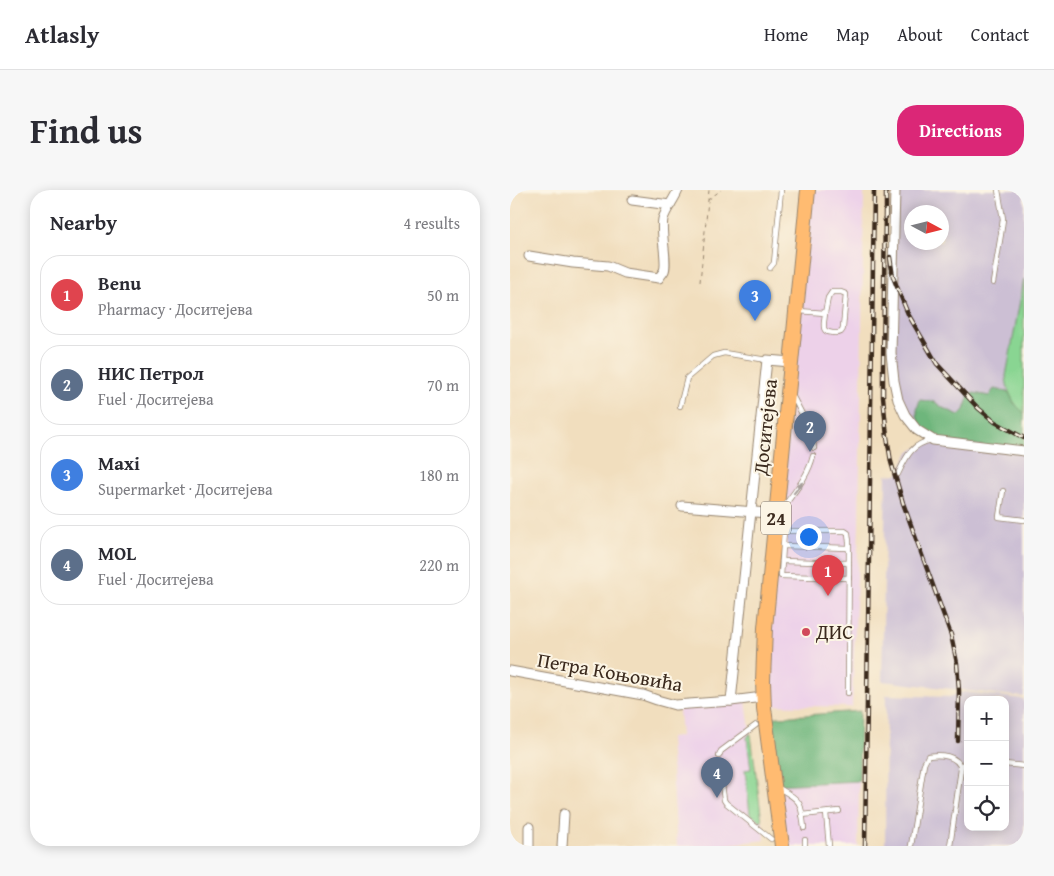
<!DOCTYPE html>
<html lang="en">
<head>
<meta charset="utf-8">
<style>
	body { margin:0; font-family:"Gentium Book Plus",serif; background:#f7f7f7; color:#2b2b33 }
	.controls { position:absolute; right:15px; bottom:15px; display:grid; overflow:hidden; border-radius:10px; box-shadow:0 2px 12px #0003 }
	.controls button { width:45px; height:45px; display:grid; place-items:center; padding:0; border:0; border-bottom:1px solid #e1e1e2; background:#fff; color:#2b2b33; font:25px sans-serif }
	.compass { position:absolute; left:394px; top:15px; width:45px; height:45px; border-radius:50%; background:#fff; box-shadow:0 2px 12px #0003; rotate:97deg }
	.you { position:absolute; left:298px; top:346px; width:18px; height:18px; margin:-12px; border:4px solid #fff; border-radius:50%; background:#1a73e8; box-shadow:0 0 0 8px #1a73e833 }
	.badge { display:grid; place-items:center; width:32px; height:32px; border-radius:50%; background:#db2777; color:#fff; font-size:16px; font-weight:700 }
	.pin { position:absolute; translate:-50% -41px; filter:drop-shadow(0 1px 2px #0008) }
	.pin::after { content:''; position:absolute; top:26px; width:18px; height:15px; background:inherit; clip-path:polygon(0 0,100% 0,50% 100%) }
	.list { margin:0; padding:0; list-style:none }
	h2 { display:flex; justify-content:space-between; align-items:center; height:65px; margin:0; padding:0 20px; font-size:21px }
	h2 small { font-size:16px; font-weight:400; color:#7c7c81 }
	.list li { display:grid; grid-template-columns:32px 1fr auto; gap:15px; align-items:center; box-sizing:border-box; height:80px; margin:0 10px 10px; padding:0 10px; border:1px solid #e1e1e2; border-radius:20px }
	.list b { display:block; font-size:19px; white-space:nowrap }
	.list p { margin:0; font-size:16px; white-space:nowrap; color:#7c7c81 }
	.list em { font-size:16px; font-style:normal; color:#7c7c81 }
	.icon { flex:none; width:28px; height:28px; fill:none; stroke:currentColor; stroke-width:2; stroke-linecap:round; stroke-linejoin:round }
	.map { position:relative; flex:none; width:514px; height:656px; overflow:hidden; border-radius:20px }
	header { display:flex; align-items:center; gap:30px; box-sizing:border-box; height:70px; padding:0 25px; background:#fff; border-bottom:1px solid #e1e1e2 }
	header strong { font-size:24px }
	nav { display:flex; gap:28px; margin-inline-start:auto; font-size:18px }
	.intro { display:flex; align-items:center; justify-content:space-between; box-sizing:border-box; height:120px; padding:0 30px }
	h1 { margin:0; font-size:35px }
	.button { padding:12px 22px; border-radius:20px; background:#db2777; color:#fff; font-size:18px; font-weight:700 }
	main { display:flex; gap:30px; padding:0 30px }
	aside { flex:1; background:#fff; border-radius:20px; box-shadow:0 2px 12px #0003 }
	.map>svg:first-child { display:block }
	.built { fill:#edd1e9 }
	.industrial { fill:#ccbfd4; fill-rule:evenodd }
	.green { fill:#89d592; stroke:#628058 }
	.forest { fill:#6eb67c; stroke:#54704d }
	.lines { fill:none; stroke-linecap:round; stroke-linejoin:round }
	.service-casing { stroke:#96846e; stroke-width:6 }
	.minor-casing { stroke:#96846e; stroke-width:11 }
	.primary-casing { stroke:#96846e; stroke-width:16 }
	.path { stroke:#96846e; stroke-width:1; stroke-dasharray:4 4; stroke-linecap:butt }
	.service { stroke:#fff; stroke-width:4.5 }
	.minor { stroke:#fff; stroke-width:9 }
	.primary { stroke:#ffbb71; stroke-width:14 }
	.rail-casing { stroke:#3b2a1e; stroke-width:4.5 }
	.rail { stroke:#fcf5e5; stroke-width:2.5; stroke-dasharray:8; stroke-linecap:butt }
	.oneway { fill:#a79f9a }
	.poi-dot { fill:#d1495b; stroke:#fcf5e5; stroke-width:2 }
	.labels { text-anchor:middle; stroke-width:4; stroke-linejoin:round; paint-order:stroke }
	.shield { fill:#fcf5e5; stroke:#75675a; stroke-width:1 }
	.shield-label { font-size:19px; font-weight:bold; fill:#3b2a1e }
	.street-label { font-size:20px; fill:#3b2a1e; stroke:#fcf5e5 }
	.poi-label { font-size:20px; fill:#3b2a1e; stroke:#fcf5e5; text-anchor:start }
</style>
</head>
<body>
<header>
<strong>Atlasly</strong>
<nav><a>Home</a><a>Map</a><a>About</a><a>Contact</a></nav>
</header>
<div class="intro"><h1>Find us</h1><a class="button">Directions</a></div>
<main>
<aside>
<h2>Nearby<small>4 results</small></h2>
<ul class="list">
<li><span class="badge" style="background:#e0444e">1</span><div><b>Benu</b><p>Pharmacy · Доситејева</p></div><em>50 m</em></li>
<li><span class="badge" style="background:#5c6f8a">2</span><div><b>НИС Петрол</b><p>Fuel · Доситејева</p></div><em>70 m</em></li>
<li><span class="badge" style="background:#3f7fe0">3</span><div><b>Maxi</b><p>Supermarket · Доситејева</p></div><em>180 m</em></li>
<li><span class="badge" style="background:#5c6f8a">4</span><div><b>MOL</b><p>Fuel · Доситејева</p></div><em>220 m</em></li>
</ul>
</aside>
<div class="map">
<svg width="514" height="656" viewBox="0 0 514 656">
	<rect width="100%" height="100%" fill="#fcf5e5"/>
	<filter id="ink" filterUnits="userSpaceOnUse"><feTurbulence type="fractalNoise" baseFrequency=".02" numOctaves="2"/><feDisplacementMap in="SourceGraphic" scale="10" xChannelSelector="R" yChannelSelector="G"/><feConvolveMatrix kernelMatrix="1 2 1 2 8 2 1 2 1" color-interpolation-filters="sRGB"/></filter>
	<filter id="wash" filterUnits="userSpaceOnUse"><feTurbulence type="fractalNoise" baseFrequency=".0096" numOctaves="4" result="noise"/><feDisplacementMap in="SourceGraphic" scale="20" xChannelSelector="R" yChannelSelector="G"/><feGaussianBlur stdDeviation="1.12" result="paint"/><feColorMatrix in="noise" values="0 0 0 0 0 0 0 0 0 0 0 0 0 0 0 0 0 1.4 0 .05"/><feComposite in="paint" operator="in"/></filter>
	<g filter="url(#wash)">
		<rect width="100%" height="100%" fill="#f1debe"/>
		<g class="built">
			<path d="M298,0H354L349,335L342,517L254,515Z"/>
			<path d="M236,511L255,650L201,656H167L160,547L171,546L169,519Z"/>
			<path d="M349,591L348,656H272L264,595Z"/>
		</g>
		<g class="industrial">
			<path d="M385,0H514V507L372,491L376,285L388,284L399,262L422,250L395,225L384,191ZM402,22H432V52H402Z"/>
			<path d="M454,502L514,509V656H375L376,505L439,507ZM458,510H495V637H458Z"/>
		</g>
		<g class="green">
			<path d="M514,89V223C502,213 497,201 496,186Z"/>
			<path d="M240,543L241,545L252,632L240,624L235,580L241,579L237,548Z"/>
		</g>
		<g class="forest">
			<path d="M484,199L499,202L504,213L514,223V261L423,250C411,236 402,229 410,210L425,212L433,218L449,225L454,220L459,205L464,203L479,206Z"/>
			<path d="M350,521L349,591L264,595L255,528Z"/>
		</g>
	</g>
	<g filter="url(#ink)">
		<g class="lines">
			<defs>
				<g id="service">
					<path d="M260,78L264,73L271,0"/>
					<path d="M483,93L491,44L493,29L488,0"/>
					<path d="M289,121L315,123L318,108L322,102H331L336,104L333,138C333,140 332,141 331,142C328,144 317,143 315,140C312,137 315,128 315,123"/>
					<path d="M282,205L301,241L304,258"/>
					<path d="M170,216L177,188L203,166L214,163L257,170"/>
					<path d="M388,284C396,267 401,254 422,250"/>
					<path d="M493,301L489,327L514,330"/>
					<path d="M272,319C284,302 298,287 303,266"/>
					<path d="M256,339L280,341H335L338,343L339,352L338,503"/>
					<path d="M274,341L271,386L339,388"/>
					<path d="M273,356L339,358"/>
					<path d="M272,371L339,373"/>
					<path d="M209,566L211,561L246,535"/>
					<path d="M495,574L514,576"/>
					<path d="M210,577L214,610L216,613L261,649"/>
					<path d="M451,578L456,570H458"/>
					<path d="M267,597C291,611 291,610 294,638"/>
					<path d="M316,623L319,656"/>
					<path d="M292,625L329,621"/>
					<path d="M295,650V656"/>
					<path d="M401,656L414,574L418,566C430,564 448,565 451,579L440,656"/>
				</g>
				<g id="minor">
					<path d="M385,0L381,163L384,191L388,210L395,225L407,240L423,250L514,261"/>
					<path d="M122,10L160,15"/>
					<path d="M19,66L63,73L98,76L115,83L149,88C150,86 152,84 154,81C158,72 150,43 153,29C156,19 164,10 168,0"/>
					<path d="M172,316L257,323"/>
					<path d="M0,481L133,505L147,510L165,515L221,511L253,507"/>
					<path d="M221,511L257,170L281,172"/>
					<path d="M19,656V637"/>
					<path d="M52,656L54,624"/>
				</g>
				<path id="primary" d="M272,656L254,518L253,491L255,438L298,0"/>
			</defs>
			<use href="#service" class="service-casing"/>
			<use href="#minor" class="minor-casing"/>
			<use href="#primary" class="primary-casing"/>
			<g class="path">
				<path d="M198,10L211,0"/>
				<path d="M190,92L199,0"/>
			</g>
			<use href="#service" class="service"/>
			<use href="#minor" class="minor"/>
			<use href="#primary" class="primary"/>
			<defs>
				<g id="rail">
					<path d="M375,21L373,175V207L377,247L381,272L393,313L441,445L447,473L449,501L448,551"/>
					<path d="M376,27V0"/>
					<path d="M380,67L383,87L398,124L427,174L468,218L485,232L514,248"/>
					<path d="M355,656L364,0"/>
				</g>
			</defs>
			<use href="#rail" class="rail-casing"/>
			<use href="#rail" class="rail"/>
		</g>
		<defs><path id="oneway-solid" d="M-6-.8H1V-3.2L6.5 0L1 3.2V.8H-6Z" transform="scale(1.25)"/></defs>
		<use class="oneway" href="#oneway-solid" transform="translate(288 298) rotate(-52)"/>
	</g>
	<circle class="poi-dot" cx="296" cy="442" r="5"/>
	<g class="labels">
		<rect class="shield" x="251" y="311.5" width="30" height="33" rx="4"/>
		<g class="shield-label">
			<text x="266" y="335">24</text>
		</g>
		<g class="street-label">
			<text transform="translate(255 237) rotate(-84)" y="7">Доситејева</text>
			<text transform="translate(100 482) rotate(10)" y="7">Петра Коњовића</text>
		</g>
		<g class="poi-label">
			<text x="306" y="449">ДИС</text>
		</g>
	</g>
</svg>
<div class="controls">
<button>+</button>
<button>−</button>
<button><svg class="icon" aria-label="locate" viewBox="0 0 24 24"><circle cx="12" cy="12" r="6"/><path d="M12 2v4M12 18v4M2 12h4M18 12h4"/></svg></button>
</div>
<svg class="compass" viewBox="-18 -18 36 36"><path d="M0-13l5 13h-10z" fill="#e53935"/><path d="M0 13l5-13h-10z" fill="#7c7c81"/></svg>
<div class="you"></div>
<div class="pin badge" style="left:318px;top:406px;background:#e0444e">1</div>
<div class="pin badge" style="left:300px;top:262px;background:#5c6f8a">2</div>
<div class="pin badge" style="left:245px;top:131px;background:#3f7fe0">3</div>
<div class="pin badge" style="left:207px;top:608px;background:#5c6f8a">4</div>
</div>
</main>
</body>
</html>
